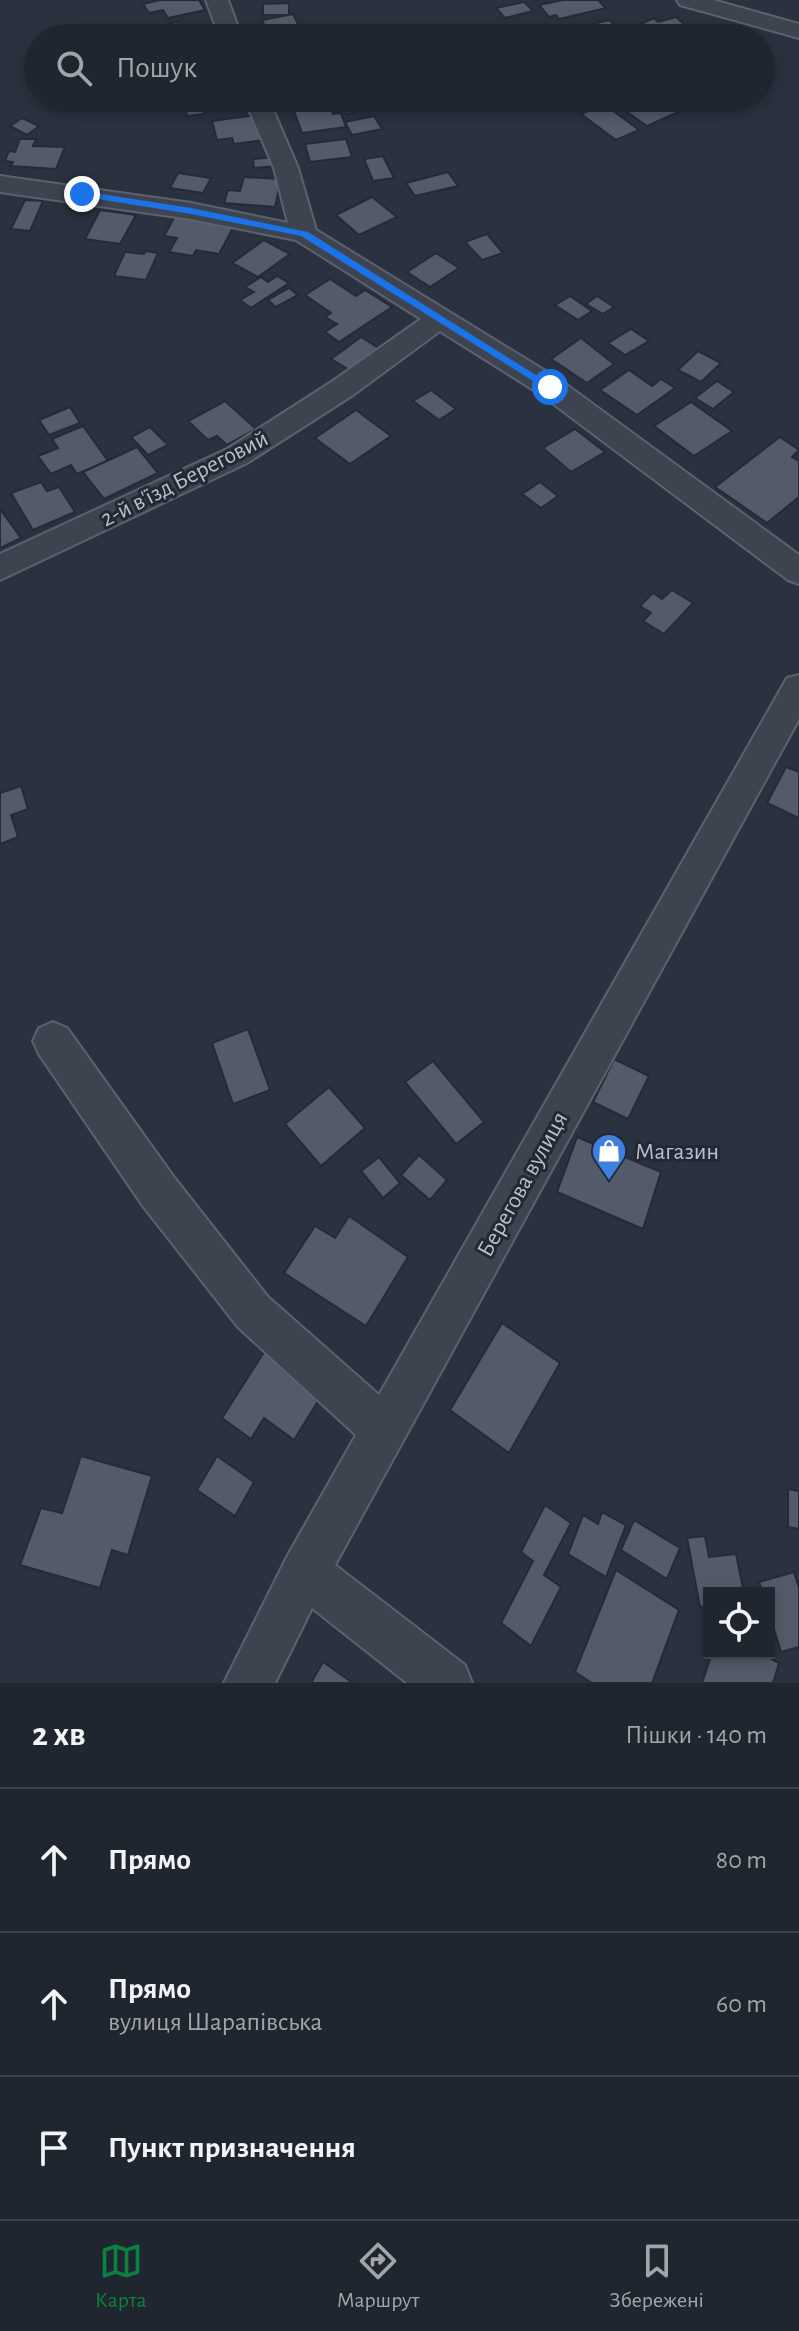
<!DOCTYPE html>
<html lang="uk">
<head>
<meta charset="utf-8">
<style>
	body { margin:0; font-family:"Alegreya Sans",sans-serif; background:#282e37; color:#f1f3f6 }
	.controls { position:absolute; right:24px; bottom:24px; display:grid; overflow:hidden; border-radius:0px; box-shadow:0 4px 12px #0003 }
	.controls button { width:72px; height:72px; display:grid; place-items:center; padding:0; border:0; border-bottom:2px solid #3d434b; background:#20262f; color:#f1f3f6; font:40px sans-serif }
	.stop { position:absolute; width:24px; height:24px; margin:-18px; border:6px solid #1a73e8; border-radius:50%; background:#fff }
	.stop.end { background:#1a73e8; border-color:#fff; box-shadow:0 2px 8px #0008 }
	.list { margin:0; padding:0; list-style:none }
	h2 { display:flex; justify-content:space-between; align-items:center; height:104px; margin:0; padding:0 32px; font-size:34px }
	h2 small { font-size:26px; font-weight:400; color:#a2a5aa }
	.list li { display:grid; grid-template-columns:52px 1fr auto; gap:24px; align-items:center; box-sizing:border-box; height:144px; padding:0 32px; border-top:2px solid #3d434b }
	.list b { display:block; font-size:30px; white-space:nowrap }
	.list p { margin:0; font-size:26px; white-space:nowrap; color:#a2a5aa }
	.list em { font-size:26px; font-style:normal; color:#a2a5aa }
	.icon { flex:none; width:44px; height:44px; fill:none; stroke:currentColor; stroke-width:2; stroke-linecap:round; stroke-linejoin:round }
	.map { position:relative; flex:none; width:799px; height:1683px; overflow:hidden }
	.search { position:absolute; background:#20262f; box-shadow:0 4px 12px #0003; left:24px; right:24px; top:24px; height:88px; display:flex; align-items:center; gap:20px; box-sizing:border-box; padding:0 28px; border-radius:44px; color:#a2a5aa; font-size:30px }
	.sheet { height:536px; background:#20262f }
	nav { display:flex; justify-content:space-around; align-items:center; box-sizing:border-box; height:112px; border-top:2px solid #3d434b; background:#20262f; font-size:22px; color:#a2a5aa }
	nav a { display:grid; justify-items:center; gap:4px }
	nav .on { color:#0b8043 }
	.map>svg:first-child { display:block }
	.building { fill:#535b6a; stroke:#242b37; stroke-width:2 }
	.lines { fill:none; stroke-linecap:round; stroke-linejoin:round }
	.minor-casing { stroke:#5b626d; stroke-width:4 }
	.minor { fill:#3e444f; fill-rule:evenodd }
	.route { fill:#1a73e8 }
	.labels { text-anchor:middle; stroke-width:6; stroke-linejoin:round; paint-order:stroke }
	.street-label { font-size:24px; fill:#babfca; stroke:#222935 }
	.poi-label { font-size:24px; fill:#babfca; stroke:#222935; text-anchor:start }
</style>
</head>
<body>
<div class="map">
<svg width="799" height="1683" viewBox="0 0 799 1683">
	<rect width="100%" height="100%" fill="#2a323f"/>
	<g class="building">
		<path d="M160,0H199L205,10L168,18L163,10L149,13L143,4Z"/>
		<path d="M563,0H598L606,8L559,19L556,15L549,17L539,5Z"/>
		<path d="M524,2L533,11L505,18L496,8Z"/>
		<path d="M289,3V15H263V4Z"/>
		<path d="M293,14L299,26L267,31L262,20Z"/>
		<path d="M676,17L696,35L640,38L630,29L654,18L658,22Z"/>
		<path d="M609,20L628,38H598L585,26Z"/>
		<path d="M177,22L183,30L158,36L152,28Z"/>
		<path d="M216,24L222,36L195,38L190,29Z"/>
		<path d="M308,31L311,38L280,36Z"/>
		<path d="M200,98H222L225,106L204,109Z"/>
		<path d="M641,98H669L685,109L647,126L620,107Z"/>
		<path d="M363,100L368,110L347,114L342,104Z"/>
		<path d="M201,104L204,114L187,116L185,106Z"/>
		<path d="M604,104L639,130L616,140L581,114Z"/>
		<path d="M330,105L333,114L341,113L346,127L302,133L294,111Z"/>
		<path d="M256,115L264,140L234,144L232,138L217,140L212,121Z"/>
		<path d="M374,116L382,129L352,135L345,122Z"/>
		<path d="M22,118L39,126L27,135L10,126Z"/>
		<path d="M20,139H36L33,146L65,147L56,169L11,166L13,162L5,161L9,151L15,152Z"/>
		<path d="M346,139L352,157L310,162L305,144Z"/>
		<path d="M383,156L394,178L373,181L364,159Z"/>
		<path d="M276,157L277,166L254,168L253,159Z"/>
		<path d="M448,172L458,186L415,196L406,183Z"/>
		<path d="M178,173L211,178L203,193L170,188Z"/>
		<path d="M244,177L281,179L275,207L224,203L228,190L240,191Z"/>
		<path d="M372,197L397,217L359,235L336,215Z"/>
		<path d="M25,200L43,201L30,231L11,229Z"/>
		<path d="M100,210L136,215L120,244L85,239Z"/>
		<path d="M175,216L234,226L219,254L196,250L193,256L169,252L177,238L164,236Z"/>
		<path d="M487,234L503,253L482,260L465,242Z"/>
		<path d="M264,240L290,254L258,277L232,263Z"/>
		<path d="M145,251L158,253L146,280L114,276L125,252L144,254Z"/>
		<path d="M436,253L459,268L430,287L407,272Z"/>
		<path d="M277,276L289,283L251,308L240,300L254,292L245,287L261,277L268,282Z"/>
		<path d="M330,279L356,296L365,290L392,307L339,342L325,332L337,324L325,317L331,313L305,295Z"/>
		<path d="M289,288L298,295L276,307L268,300Z"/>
		<path d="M570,296L592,311L578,320L555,305Z"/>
		<path d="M597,296L614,307L603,314L586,304Z"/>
		<path d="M631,329L649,341L625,355L608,343Z"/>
		<path d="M361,337L380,349L351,371L331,359Z"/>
		<path d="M581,338L614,364L587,383L551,359Z"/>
		<path d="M698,351L721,363L701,382L678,370Z"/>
		<path d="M629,370L652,386L661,379L675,388L637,415L600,390Z"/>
		<path d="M717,381L734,392L713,409L695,398Z"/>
		<path d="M431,390L456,409L439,420L413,401Z"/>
		<path d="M225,401L256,429L227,445L217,436L208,440L188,421Z"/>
		<path d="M691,402L732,431L694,456L654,426Z"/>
		<path d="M70,407L80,423L49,435L39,420Z"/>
		<path d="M356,410L391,436L350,464L315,438Z"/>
		<path d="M83,426L108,461L77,474L71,465L51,474L38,456L58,448L52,439Z"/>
		<path d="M150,427L168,445L148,455L131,437Z"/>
		<path d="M575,429L605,452L571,472L543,448Z"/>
		<path d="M780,437L799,450L792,457L799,461V497L767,523L715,487Z"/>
		<path d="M137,447L158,473L104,499L83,472Z"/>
		<path d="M41,482L47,491L59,487L75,512L33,530L11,493Z"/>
		<path d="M540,482L558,496L541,508L522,494Z"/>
		<path d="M0,509L21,538L0,548Z"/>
		<path d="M672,590L693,603L664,634L643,621L651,613L640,606L653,593L662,599Z"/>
		<path d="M786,767L799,772V818L767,803Z"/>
		<path d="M21,786L28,809L11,815L18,837L0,844V793Z"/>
		<path d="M248,1029L270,1090L233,1104L212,1043Z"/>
		<path d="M614,1059L649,1076L628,1119L593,1102Z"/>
		<path d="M433,1061L484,1122L456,1144L405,1082Z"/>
		<path d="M329,1087L365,1128L321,1166L285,1124Z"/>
		<path d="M577,1137L661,1172L643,1229L557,1192Z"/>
		<path d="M419,1155L447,1180L430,1200L401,1175Z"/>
		<path d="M379,1157L400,1183L383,1198L361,1171Z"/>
		<path d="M349,1216L408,1257L366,1326L284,1273L315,1226L335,1238Z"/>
		<path d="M502,1323L560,1363L509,1453L450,1410Z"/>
		<path d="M266,1349L325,1390L294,1440L264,1418L251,1439L222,1418Z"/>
		<path d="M81,1456L152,1476L128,1555L112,1550L100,1588L20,1565L41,1508L62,1513Z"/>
		<path d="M217,1456L254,1482L235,1516L197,1490Z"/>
		<path d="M788,1489L799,1491V1529L788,1527Z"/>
		<path d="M545,1505L571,1523L544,1575L561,1587L531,1646L501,1623L533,1561L521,1552Z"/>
		<path d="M602,1512L626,1525L606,1577L568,1554L583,1515L598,1524Z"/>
		<path d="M634,1520L680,1548L667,1579L621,1550Z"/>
		<path d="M705,1536L709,1557L736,1554L744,1593H709V1606L700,1607L687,1538Z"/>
		<path d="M616,1570L679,1610L652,1683H592L575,1672Z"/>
		<path d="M794,1572L799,1588V1647L781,1652L769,1613V1593H763L759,1582Z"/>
		<path d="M712,1653H760L779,1663L773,1683H702Z"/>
		<path d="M323,1662L353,1683H311Z"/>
	</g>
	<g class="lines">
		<defs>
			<g id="minor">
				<path d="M206,0H228L242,38H220Z"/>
				<path d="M677,0H713L799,24V38L680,5Z"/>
				<path d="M244,98H268L298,168L316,230L560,380L799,555V584L788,580L540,394L440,331L353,395L247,463L0,580V554L227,449L333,381L421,319L296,240L191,219L0,192V176L191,203L288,223L274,168Z"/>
				<path d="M799,675V719L335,1565L465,1665L472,1683H407L312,1608L275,1683H224L288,1555L356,1435L238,1327L143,1206L39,1054L33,1041L39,1028L53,1022L67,1028L173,1176L268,1297L379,1395L787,678Z"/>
			</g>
		</defs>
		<use href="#minor" class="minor-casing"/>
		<use href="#minor" class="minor"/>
	</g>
	<path class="route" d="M82,191L191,208L308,232L555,387L546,389L301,236L191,214L79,196Z"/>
	<defs>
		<symbol id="shop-pin" viewBox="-11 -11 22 30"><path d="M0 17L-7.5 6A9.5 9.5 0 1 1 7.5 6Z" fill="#3f7fe0" stroke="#222935"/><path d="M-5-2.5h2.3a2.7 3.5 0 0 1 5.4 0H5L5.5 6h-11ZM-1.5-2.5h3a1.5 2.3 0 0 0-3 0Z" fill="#fff"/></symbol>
	</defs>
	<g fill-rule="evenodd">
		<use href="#shop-pin" x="589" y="1131" width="40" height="54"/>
	</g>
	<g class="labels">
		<g class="street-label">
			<text transform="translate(184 478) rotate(-27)" y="8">2-й в'їзд Береговий</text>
			<text transform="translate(522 1184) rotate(-61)" y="8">Берегова вулиця</text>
		</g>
		<g class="poi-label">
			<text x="635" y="1159">Магазин</text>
		</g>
	</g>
</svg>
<div class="controls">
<button><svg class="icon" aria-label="locate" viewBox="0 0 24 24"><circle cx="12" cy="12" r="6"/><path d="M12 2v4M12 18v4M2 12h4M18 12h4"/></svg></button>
</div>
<div class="stop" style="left:550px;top:387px"></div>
<div class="stop end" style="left:82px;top:194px"></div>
<div class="search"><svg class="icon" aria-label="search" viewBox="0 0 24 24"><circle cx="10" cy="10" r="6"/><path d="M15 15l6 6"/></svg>Пошук</div>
</div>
<section class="sheet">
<h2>2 хв<small>Пішки · 140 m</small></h2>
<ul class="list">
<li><svg class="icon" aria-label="ahead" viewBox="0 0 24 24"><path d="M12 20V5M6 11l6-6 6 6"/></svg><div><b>Прямо</b></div><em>80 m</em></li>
<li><svg class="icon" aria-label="ahead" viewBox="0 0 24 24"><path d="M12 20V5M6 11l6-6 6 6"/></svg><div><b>Прямо</b><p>вулиця Шарапівська</p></div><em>60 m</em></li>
<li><svg class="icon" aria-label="arrive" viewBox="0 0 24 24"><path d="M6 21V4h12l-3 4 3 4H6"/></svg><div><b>Пункт призначення</b></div></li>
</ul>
</section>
<nav>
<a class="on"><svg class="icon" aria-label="map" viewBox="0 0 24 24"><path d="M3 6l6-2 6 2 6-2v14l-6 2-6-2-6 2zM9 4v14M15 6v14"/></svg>Карта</a>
<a><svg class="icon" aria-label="directions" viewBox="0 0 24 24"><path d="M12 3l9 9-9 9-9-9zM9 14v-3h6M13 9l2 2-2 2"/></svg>Маршрут</a>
<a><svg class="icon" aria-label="saved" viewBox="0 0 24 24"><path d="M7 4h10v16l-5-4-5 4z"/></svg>Збережені</a>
</nav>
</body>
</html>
